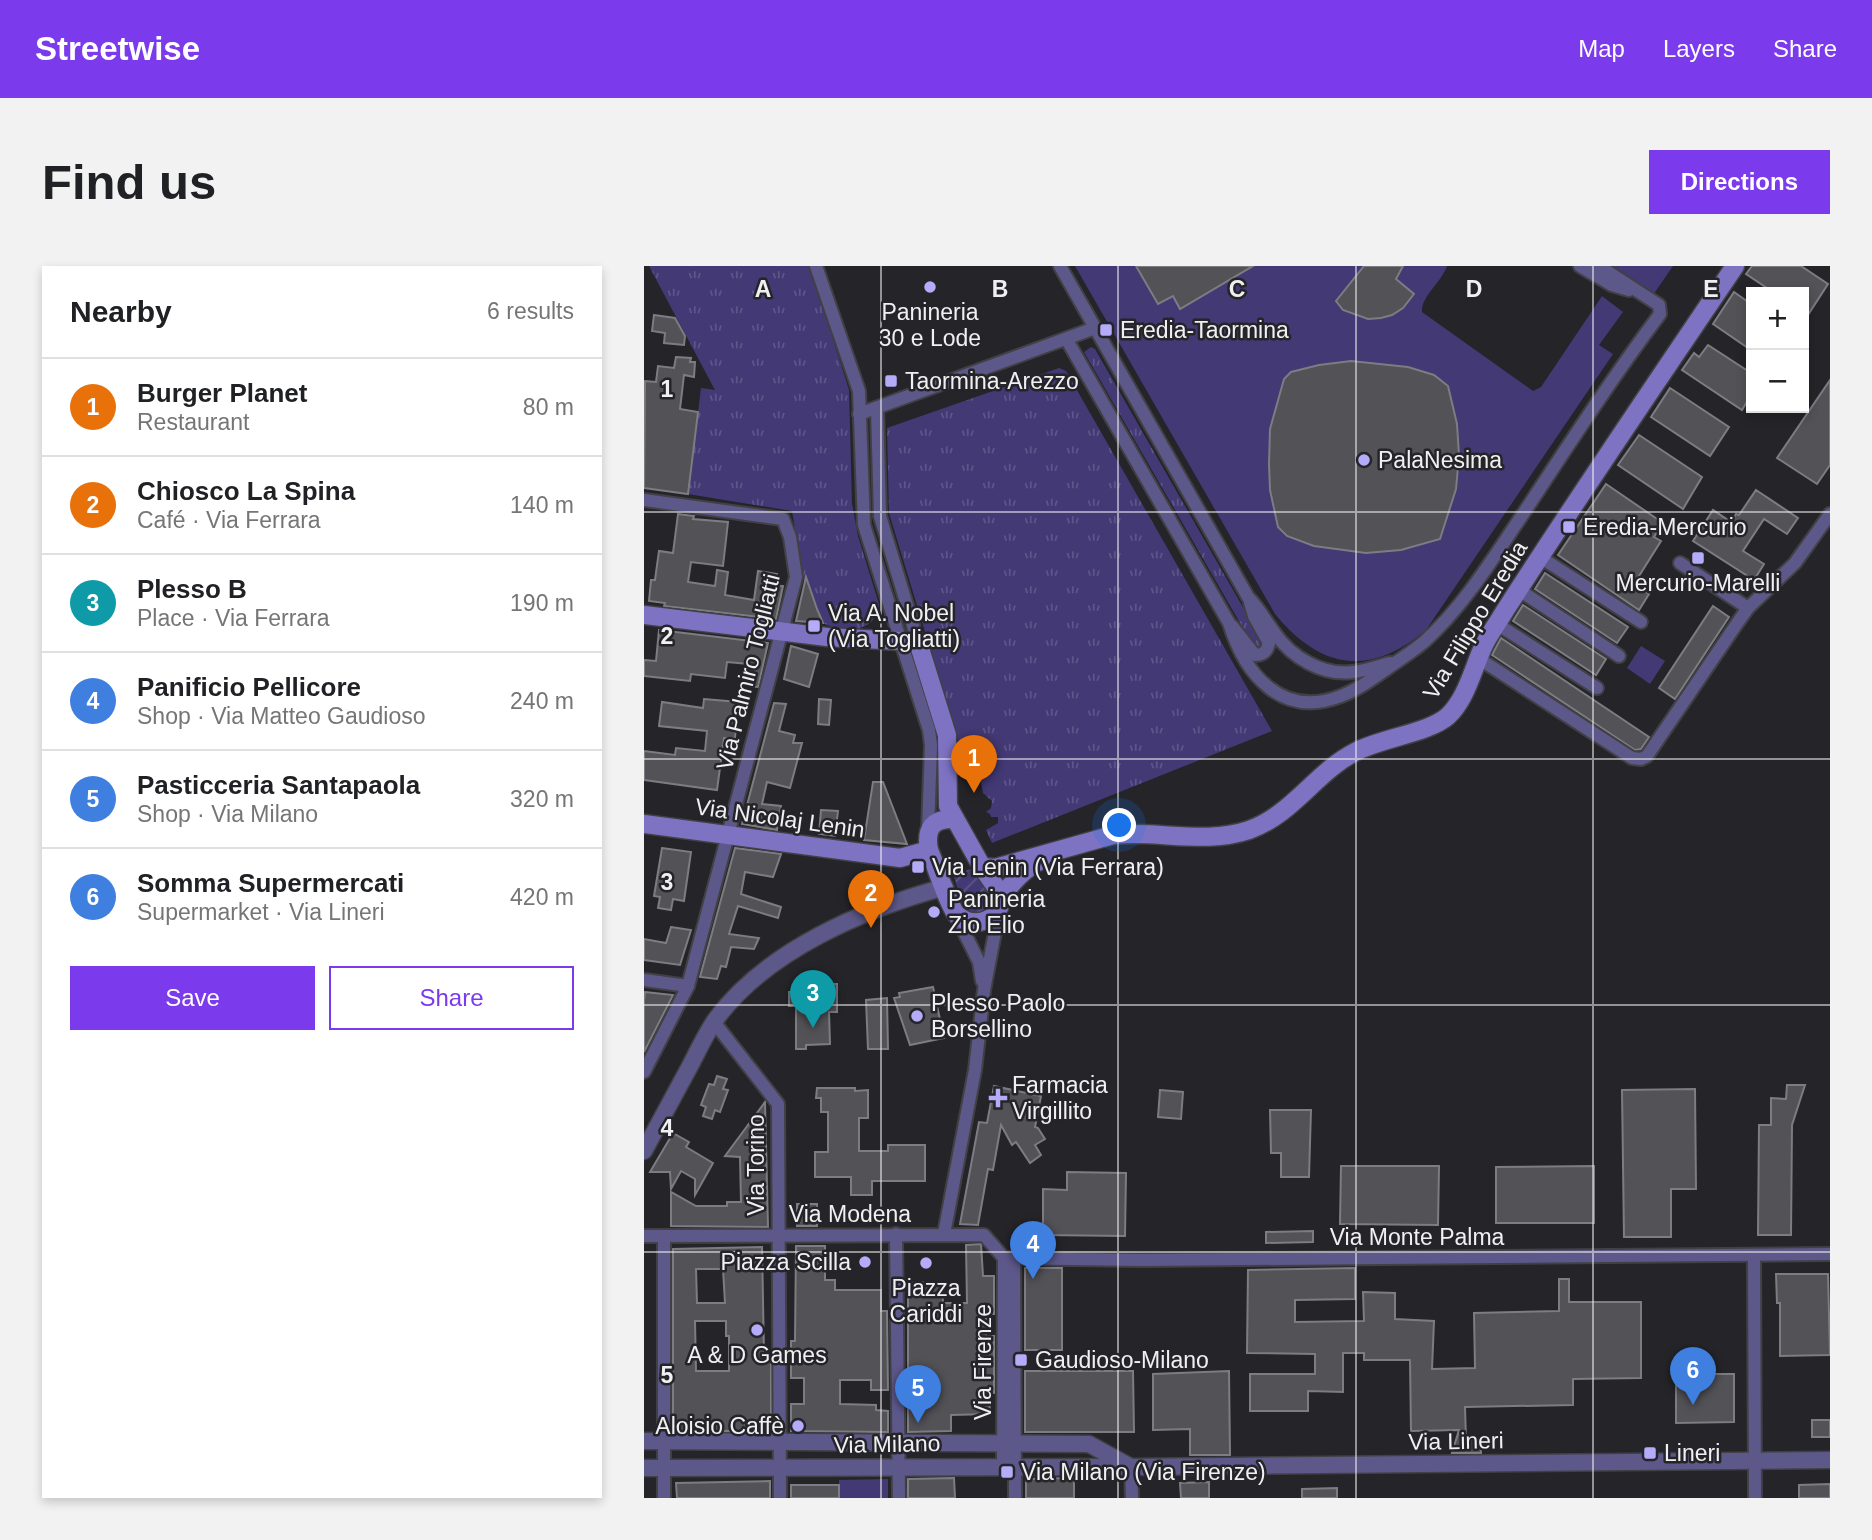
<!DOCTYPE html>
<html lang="en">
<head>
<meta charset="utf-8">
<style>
	body { margin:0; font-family:Helvetica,sans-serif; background:#f2f2f2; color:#202124 }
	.controls { position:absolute; right:21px; top:21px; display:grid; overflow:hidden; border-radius:0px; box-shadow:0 4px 10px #0003 }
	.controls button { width:63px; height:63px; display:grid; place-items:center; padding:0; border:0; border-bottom:2px solid #e0e0e0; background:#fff; color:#202124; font:35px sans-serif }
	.you { position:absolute; left:476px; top:560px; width:24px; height:24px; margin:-18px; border:5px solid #fff; border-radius:50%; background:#1a73e8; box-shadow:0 0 0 10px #1a73e833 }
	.badge { display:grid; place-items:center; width:46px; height:46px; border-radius:50%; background:#7c3aed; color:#fff; font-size:23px; font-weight:700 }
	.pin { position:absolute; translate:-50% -58px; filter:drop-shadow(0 2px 4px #0008) }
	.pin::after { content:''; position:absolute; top:37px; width:24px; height:21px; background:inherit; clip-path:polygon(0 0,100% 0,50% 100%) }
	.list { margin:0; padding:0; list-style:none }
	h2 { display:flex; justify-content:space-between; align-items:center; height:91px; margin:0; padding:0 28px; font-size:30px }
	h2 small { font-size:23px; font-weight:400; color:#757577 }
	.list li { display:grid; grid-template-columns:46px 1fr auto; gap:21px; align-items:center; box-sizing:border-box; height:98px; padding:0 28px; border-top:2px solid #e0e0e0 }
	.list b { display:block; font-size:26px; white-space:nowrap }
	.list p { margin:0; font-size:23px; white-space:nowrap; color:#757577 }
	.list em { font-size:23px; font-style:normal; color:#757577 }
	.actions { display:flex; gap:14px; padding:21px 28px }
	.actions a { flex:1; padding:16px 0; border:2px solid #7c3aed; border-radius:0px; text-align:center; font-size:24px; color:#7c3aed }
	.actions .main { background:#7c3aed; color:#fff }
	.map { position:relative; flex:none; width:1186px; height:1232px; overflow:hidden; border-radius:0px }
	header { display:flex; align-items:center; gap:42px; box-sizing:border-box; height:98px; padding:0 35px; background:#7c3aed; color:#fff }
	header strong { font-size:33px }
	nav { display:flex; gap:38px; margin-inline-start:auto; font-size:24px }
	.intro { display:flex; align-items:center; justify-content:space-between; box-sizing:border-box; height:168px; padding:0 42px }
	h1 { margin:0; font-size:49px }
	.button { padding:18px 32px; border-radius:0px; background:#7c3aed; color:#fff; font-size:24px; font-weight:700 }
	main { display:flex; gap:42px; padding:0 42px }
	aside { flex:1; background:#fff; border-radius:0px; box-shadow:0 4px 10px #0003 }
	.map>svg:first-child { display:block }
	.grass { fill:url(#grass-tufts) }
	.park { fill:#423975 }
	.garden { fill:url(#garden-furrows) }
	.building { fill:#525257; stroke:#7c7c82; stroke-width:2; fill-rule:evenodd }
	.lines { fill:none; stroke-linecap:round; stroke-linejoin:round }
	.minor-casing { stroke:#414145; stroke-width:16 }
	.tertiary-casing { stroke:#414145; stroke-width:19 }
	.secondary-casing { stroke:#414145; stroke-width:21 }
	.minor { stroke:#5d588a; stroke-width:12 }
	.tertiary { stroke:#5d588a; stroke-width:16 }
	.secondary { stroke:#7e73c3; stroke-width:18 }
	.grid { fill:none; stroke:#f0f0f3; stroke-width:2; stroke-opacity:0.55 }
	.poi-dot { fill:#b4acf9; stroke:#242429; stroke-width:2.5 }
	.labels { text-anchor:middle; stroke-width:5; stroke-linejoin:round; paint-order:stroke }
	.poi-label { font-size:23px; fill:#f0f0f3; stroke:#242429; text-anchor:start }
	.street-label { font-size:23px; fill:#f0f0f3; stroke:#242429 }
	.grid-label { font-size:23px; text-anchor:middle; font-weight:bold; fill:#f0f0f3; stroke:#242429; stroke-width:5; stroke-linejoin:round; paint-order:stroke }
</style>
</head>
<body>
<header>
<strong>Streetwise</strong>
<nav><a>Map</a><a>Layers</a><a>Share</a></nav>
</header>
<div class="intro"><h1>Find us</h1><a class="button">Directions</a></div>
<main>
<aside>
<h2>Nearby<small>6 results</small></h2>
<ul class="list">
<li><span class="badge" style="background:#e8710a">1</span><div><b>Burger Planet</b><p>Restaurant</p></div><em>80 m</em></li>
<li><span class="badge" style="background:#e8710a">2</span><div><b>Chiosco La Spina</b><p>Café · Via Ferrara</p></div><em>140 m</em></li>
<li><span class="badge" style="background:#0f9aa8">3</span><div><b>Plesso B</b><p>Place · Via Ferrara</p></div><em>190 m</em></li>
<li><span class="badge" style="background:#3f7fe0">4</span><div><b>Panificio Pellicore</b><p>Shop · Via Matteo Gaudioso</p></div><em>240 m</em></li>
<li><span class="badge" style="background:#3f7fe0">5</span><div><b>Pasticceria Santapaola</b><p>Shop · Via Milano</p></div><em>320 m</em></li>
<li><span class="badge" style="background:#3f7fe0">6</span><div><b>Somma Supermercati</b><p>Supermarket · Via Lineri</p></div><em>420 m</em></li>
</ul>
<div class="actions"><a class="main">Save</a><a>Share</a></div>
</aside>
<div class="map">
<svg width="1186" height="1232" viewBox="0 0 1186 1232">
	<defs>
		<pattern id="grass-tufts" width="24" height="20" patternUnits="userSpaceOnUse" patternTransform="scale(1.75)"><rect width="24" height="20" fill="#423975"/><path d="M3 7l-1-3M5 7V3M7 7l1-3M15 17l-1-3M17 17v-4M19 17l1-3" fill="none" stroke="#5e5689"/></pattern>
		<pattern id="garden-furrows" width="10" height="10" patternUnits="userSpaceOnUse" patternTransform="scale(1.75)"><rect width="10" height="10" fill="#423975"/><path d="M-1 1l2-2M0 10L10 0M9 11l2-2" fill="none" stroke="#5e5689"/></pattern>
	</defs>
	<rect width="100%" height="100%" fill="#242429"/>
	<g class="grass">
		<path d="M5,0H166L205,124L208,238L214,270L235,338C233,366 200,369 179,357L164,317L160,316L148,245L44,228L57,122L71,124Z"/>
		<path d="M447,81L451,83L620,378L615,384L611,383L440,86Z"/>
		<path d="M415,102L422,105L628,465L348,577L342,564L354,557V551H347L346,548L342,546L347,542L348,535L339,527L336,510L332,507L326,514L245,247L243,162Z"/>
	</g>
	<g class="park">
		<path d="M431,0H803C798,16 777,30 778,46L889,125L897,121L958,30L979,46L955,79L969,88L782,364C726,411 677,404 631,348Z"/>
		<path d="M965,0H1029L1009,29Z"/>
		<path d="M997,380L1021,395L1006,418L983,402Z"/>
		<path d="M244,1213V1232H195V1214Z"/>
	</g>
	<path class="garden" d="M327,603L345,625L347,632L342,644C314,659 317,625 309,609Z"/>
	<g class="building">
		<path d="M492,0H609L536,43L529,30L514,38Z"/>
		<path d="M720,0H759L752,13L770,28L759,42L748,49L737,52L724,53L699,44L692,35Z"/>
		<path d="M1108,0H1157L1184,18L1160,55V26H1129L1102,8Z"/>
		<path d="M1090,26L1107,38V84L1069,58Z"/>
		<path d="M10,49L31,52L41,70L40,79L20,77L21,67L8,65Z"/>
		<path d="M1064,79L1107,107V129L1098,144L1038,104L1050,87L1055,91Z"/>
		<path d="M32,91L47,92L46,96H51L50,111L40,109L36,143L54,146L44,228L0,222L1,115L12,116L14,100L30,102Z"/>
		<path d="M707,95L764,101L790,109L804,120L813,158L815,190L812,223L796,273L757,284L722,287L670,280L643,270L634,261L626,224L625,198L626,163L640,113L647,106L675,99Z"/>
		<path d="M1186,114V199L1173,218L1133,192Z"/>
		<path d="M1026,122L1085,161L1066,190L1007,151Z"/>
		<path d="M995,169L1058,211L1039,243L974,199Z"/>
		<path d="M962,218L1019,257L1010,271L1017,275L990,318L1005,328L995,344L914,289Z"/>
		<path d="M1112,224L1154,252L1143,268L1120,253L1099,285L1120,298L1110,314L1049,275L1069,244L1087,256L1092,248L1095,249Z"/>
		<path d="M34,248L50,250L49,253L84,256L79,300L47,296L44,316L71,320L73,304L84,306L81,329L110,334L114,305L133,308L131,319L139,320L132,353L20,340L21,337L5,335L7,314H11L15,285L29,287Z"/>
		<path d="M901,307L984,361L973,377L891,323Z"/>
		<path d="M162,311L173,343L179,357L152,355Z"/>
		<path d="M879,339L962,393L952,409L869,355Z"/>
		<path d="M1069,340L1085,351L1031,433L1015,422Z"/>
		<path d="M15,364L124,377L114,421L102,420L105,398L83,396L81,412L47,408L46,415L0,410V394L12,395Z"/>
		<path d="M857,372L1005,471L997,483L991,484L848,389Z"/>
		<path d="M147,380L174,388L165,421L140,413Z"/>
		<path d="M60,433L94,436L91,472H80L73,524L0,514V485L31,489L32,482L61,485L63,465L15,460L18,436L59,442Z"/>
		<path d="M175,433L187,434L185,459L174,458Z"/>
		<path d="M130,437L142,438L135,465L151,469L149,477H158L146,522L123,516L118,538L137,540L133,564L98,558Z"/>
		<path d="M229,516H239L263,578L220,574Z"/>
		<path d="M177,544L194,545L191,570L175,568Z"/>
		<path d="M18,582L47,586L40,635L29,633L27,644L14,642L16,631L10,630Z"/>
		<path d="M91,582L137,588L129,611L101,606L97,628L137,641L134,652L94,640L85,668L115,672L110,683L87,681L82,701L77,700L73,713L56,711Z"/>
		<path d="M27,661L47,664L36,699L0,694V673L22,677Z"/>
		<path d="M179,718H193V746H185L186,778L162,779V783H152V740H145V726H179Z"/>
		<path d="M289,721L300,772L266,779L250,732L256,731L255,727Z"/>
		<path d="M1,726L29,729L0,786V734Z"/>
		<path d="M243,732L244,783H224L222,734Z"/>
		<path d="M73,810L83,813L79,823L84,824L76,846L71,844L68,853L59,850L62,841L57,839L65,818L70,819Z"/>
		<path d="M1143,819H1161L1148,859L1147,969H1114L1115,859H1127V832L1142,833Z"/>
		<path d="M350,820L397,830L391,861L394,862L401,873L391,879L397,889L386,897L372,876L368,879L357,859L349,904L344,903L334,959L316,958L335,856L343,857Z"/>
		<path d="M173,822H211V825L224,824V852H215V885H244V879H281V915H228V929H207V911H171V886H184V846H177V832H172Z"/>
		<path d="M1051,823L1052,923H1027V971H980L978,824Z"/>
		<path d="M516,824L539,826L537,853L514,851Z"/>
		<path d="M121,836L124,961L27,960V926L52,940H83V936H97L96,891L81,890Z"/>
		<path d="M626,844H667L665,911H637V887H627Z"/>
		<path d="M29,867L45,876L42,881L69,897L51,929V913L37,905L27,923L26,906H6Z"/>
		<path d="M697,900H795L794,959L696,958Z"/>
		<path d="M950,900V957H852V901Z"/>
		<path d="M423,906L482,907L481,970L399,969V923L423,924Z"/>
		<rect x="153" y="938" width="20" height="22"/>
		<path d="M669,965V976L622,977V966Z"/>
		<path d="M337,978L339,1010H350V1048H342V1070H350V1127H345L346,1148L307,1149V1165L264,1166V1017L298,1016L299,1037H323L322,979Z"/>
		<path d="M152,980H181V1014H191V1024H237V1045H243L244,1124H227V1114H196V1138L232,1139V1144L244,1145V1166L147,1165V1138H160V1112H147V1075H151Z"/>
		<path d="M118,981L120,1088H127V1165H29V983ZM52,1003H79L81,1037H53ZM51,1055H82V1070H85V1105H52Z"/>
		<rect x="381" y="1002" width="37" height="82"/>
		<path d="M711,1002V1033L651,1034V1056L720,1055L719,1026L751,1027V1053L790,1055L788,1103L831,1102L830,1047L915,1045V1013H925V1036H997V1112L929,1113V1139L821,1141L822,1174H837V1187H808L815,1164L767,1165L766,1094H720V1087H699V1126L664,1125V1145H606V1108H671V1088L603,1087L604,1004Z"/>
		<path d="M1132,1008H1184L1186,1089L1136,1090V1037H1133Z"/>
		<path d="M381,1105H489L490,1166H381Z"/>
		<path d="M585,1105L586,1189H546V1163L509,1164V1108Z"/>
		<path d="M1032,1108H1090V1156L1032,1157Z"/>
		<rect x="1168" y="1154" width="18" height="17"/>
		<path d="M310,1212L311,1232H264V1213Z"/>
		<path d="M430,1212V1232H382V1213Z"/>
		<path d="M126,1215V1232H33L32,1217Z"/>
		<path d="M565,1216V1232H537L536,1217Z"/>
		<path d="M1186,1218V1232H1155V1219Z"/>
		<rect x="147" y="1219" width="48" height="13"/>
		<path d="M693,1222V1232H658V1223Z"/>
	</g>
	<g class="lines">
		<defs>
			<g id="minor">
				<path d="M172,0L215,125L220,259L285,464L287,479L284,565"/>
				<path d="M416,0L604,331C615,342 621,354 630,366C647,391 678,410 709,406C722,405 734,400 746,397"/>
				<path d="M936,0L968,19L985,24"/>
				<path d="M423,74L585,357C601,409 638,453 697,430C717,422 734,409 751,397C761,390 772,383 781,375C821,339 851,289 881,245C925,178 968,112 1016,48L1015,39L955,0"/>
				<path d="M233,142L236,250L274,376"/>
				<path d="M215,148L451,62"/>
				<path d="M0,234L139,253L146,271L152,311L44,720L0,806"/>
				<path d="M896,291L997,356"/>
				<path d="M1036,297L1104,342"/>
				<path d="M875,324L975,390"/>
				<path d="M853,358L953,422"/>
				<path d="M588,360L611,389C620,389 623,385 625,377L610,350L606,336"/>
				<path d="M834,392L988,492L997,493L1003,490L1094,356L1104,342L1151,297L1186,248"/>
				<path d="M311,648L335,696L338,715"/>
				<path d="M0,714L44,720"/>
				<path d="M70,756L134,838L136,1232"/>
				<path d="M252,968L255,1232"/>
				<path d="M300,968L331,804L340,724L355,645"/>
				<path d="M0,970L340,969L360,992"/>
				<path d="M20,970V1232"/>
				<path d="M1110,990L1111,1232"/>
				<path d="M360,992L498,994L1186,988"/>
				<path d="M370,993L371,1232"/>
				<path d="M359,1200L360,992"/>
				<path d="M487,1201L488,1232"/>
			</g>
			<g id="tertiary">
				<path d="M0,885C15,857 31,828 46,800C54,785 62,767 72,753C123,684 220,643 301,621"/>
				<path d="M0,1175L445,1178L485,1200"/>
				<path d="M0,1202L487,1201L1186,1194"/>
			</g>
			<g id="secondary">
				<path d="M0,349L183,371L274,376L303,469L304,540L338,601L354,624L357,634"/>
				<path d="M311,553C289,552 281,562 285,584C291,597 305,641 313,649C325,660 342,658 352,647C356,643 356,637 358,632C367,616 382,602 397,594"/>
				<path d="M0,558L256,592L285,584"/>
				<path d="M338,601L351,602L469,569C514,564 561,579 605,564C648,549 672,506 711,486C737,472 785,467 804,450C823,432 829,402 840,379C846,367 855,355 862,343C936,228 1014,114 1091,0"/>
			</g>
		</defs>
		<use href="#minor" class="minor-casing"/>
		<use href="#tertiary" class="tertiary-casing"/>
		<use href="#secondary" class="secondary-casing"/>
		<use href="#minor" class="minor"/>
		<use href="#tertiary" class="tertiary"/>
		<use href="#secondary" class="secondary"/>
	</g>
	<path class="grid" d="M237,0V1232M474,0V1232M712,0V1232M949,0V1232M0,246H1186M0,493H1186M0,739H1186M0,986H1186"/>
	<g class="poi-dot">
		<circle cx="286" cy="21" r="7"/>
		<rect x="455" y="57" width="14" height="14" rx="3.5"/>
		<rect x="240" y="108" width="14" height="14" rx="3.5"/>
		<circle cx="720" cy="194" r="7"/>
		<rect x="918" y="254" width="14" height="14" rx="3.5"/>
		<rect x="1047" y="285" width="14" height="14" rx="3.5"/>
		<rect x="163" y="353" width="14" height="14" rx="3.5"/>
		<rect x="267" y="594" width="14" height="14" rx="3.5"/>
		<circle cx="290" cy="646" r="7"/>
		<circle cx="273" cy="750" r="7"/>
		<path d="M350.5 821.5h7v7h7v7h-7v7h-7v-7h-7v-7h7z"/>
		<circle cx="221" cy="996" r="7"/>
		<circle cx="282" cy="997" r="7"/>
		<circle cx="113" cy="1064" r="7"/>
		<rect x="370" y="1087" width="14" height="14" rx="3.5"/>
		<circle cx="154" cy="1160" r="7"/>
		<rect x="999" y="1180" width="14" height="14" rx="3.5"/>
		<rect x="356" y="1199" width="14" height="14" rx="3.5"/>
	</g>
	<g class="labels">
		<g class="poi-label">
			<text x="286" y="54" text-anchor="middle">Panineria<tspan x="286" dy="26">30 e Lode</tspan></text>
			<text x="476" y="72">Eredia-Taormina</text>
			<text x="261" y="123">Taormina-Arezzo</text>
			<text x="734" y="202">PalaNesima</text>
			<text x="939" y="269">Eredia-Mercurio</text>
			<text x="1054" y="325" text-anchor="middle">Mercurio-Marelli</text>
			<text x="184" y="355">Via A. Nobel<tspan x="184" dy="26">(Via Togliatti)</tspan></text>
			<text x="288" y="609">Via Lenin (Via Ferrara)</text>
			<text x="304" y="641">Panineria<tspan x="304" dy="26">Zio Elio</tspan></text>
			<text x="287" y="745">Plesso Paolo<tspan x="287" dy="26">Borsellino</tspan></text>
			<text x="368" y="827">Farmacia<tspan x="368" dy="26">Virgillito</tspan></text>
			<text x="207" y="1004" text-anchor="end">Piazza Scilla</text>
			<text x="282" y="1030" text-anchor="middle">Piazza<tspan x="282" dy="26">Cariddi</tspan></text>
			<text x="113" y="1097" text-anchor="middle">A &amp; D Games</text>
			<text x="391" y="1102">Gaudioso-Milano</text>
			<text x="140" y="1168" text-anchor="end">Aloisio Caffè</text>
			<text x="1020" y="1195">Lineri</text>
			<text x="377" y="1214">Via Milano (Via Firenze)</text>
		</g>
		<g class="street-label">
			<text transform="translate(831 354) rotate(-59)" y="8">Via Filippo Eredia</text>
			<text transform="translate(104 406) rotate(-76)" y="8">Via Palmiro Togliatti</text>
			<text transform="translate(136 552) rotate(8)" y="8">Via Nicolaj Lenin</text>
			<text transform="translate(112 899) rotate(-90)" y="8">Via Torino</text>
			<text x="206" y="956">Via Modena</text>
			<text x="773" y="979">Via Monte Palma</text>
			<text transform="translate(339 1096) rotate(-90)" y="8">Via Firenze</text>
			<text transform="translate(812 1175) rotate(-1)" y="8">Via Lineri</text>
			<text transform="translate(243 1178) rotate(-1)" y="8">Via Milano</text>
		</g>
	</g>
	<g class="grid-label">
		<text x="119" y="31">A</text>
		<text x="356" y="31">B</text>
		<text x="593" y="31">C</text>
		<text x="830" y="31">D</text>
		<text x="1067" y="31">E</text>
		<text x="23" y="131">1</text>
		<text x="23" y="378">2</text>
		<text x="23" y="624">3</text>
		<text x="23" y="870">4</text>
		<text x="23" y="1117">5</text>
	</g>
</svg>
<div class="controls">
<button>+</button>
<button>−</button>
</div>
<div class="you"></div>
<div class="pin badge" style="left:330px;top:527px;background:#e8710a">1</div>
<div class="pin badge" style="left:227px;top:662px;background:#e8710a">2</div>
<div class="pin badge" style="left:169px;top:762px;background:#0f9aa8">3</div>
<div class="pin badge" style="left:389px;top:1013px;background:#3f7fe0">4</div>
<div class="pin badge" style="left:274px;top:1157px;background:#3f7fe0">5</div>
<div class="pin badge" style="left:1049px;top:1139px;background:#3f7fe0">6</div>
</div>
</main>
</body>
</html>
